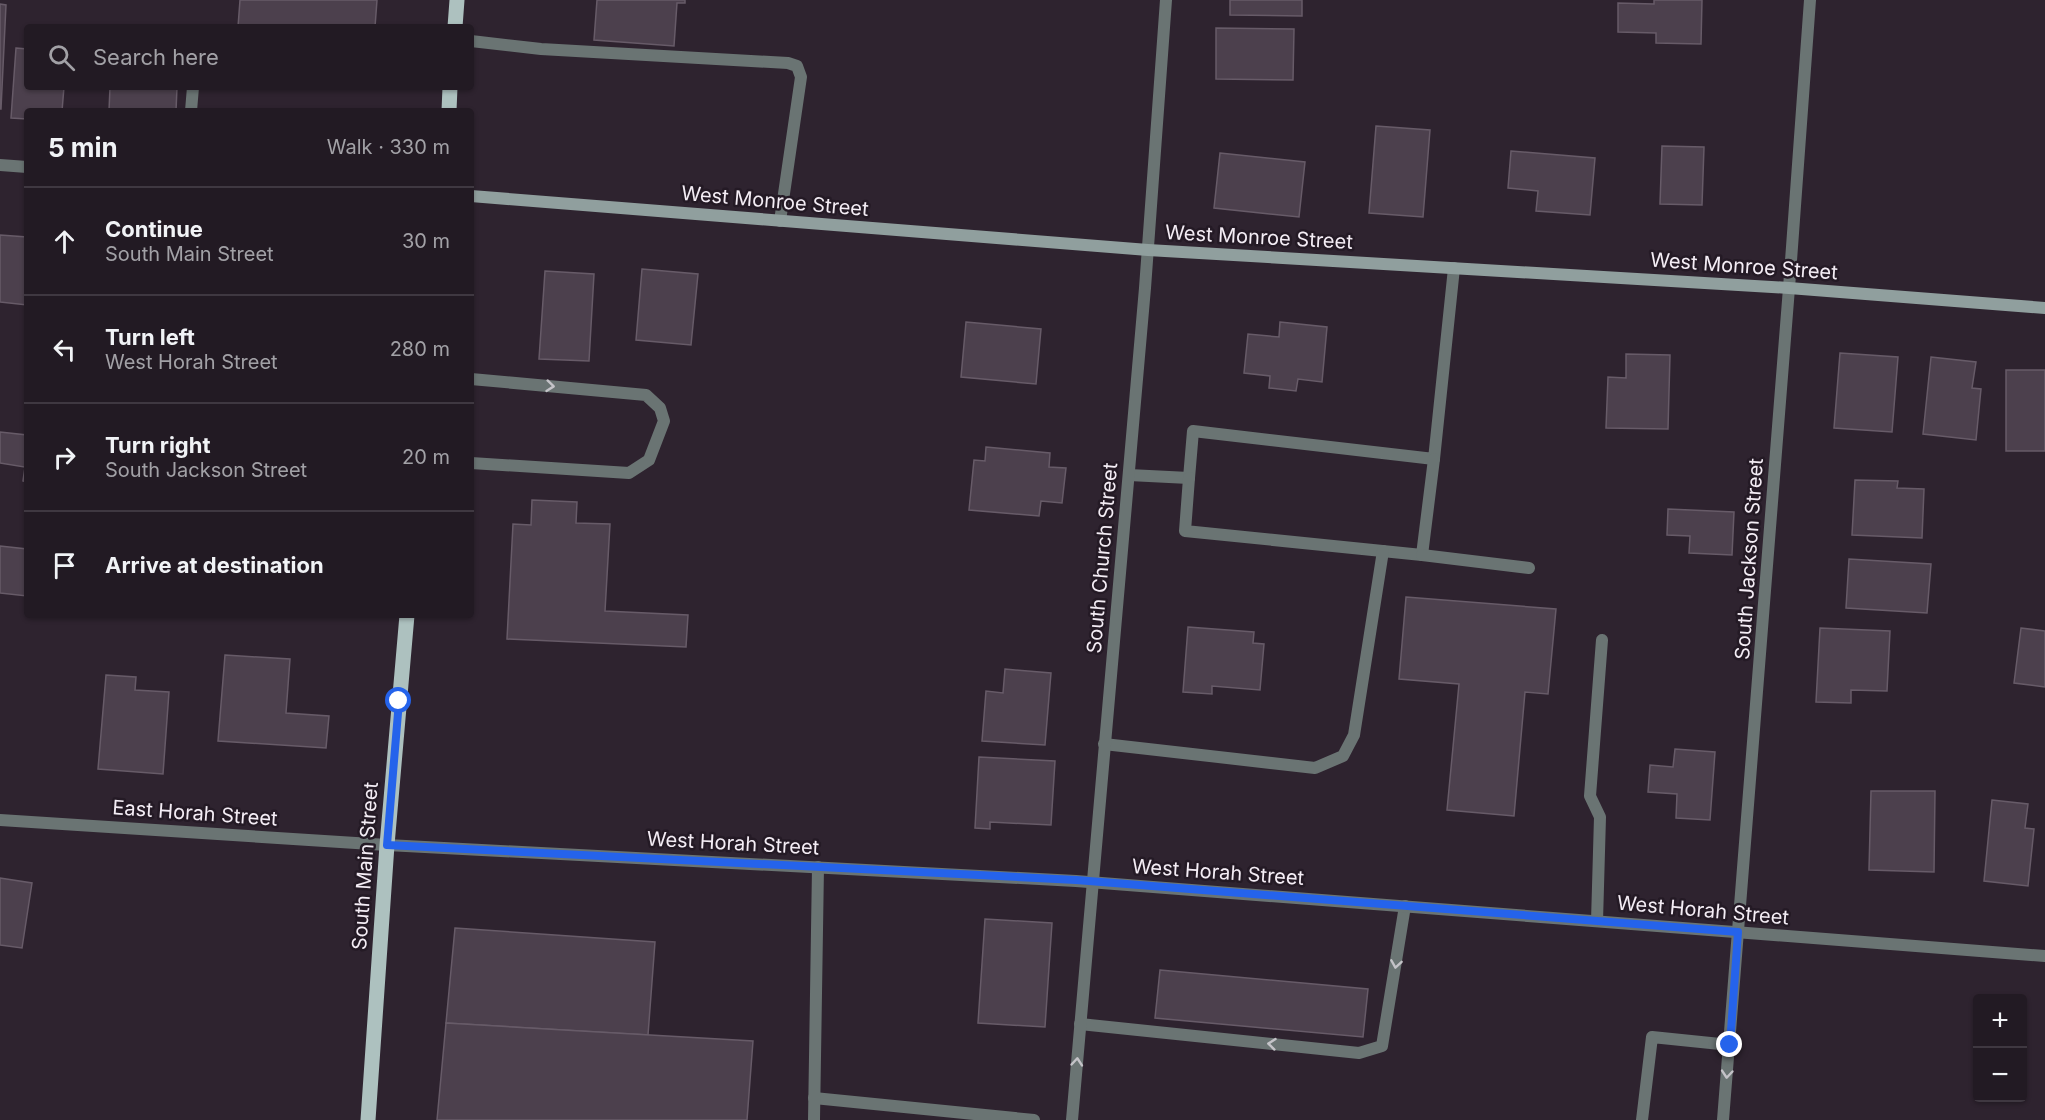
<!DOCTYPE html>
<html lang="en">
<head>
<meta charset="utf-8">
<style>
	body { margin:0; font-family:Inter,sans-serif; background:#2a232b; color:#f1f3f6 }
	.controls { position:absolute; right:18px; bottom:18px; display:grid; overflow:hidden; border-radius:6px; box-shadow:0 2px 4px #0004 }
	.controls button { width:54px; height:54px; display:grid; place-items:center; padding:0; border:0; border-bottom:2px solid #3f3841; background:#221a23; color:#f1f3f6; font:30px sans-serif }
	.stop { position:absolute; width:18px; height:18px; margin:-14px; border:4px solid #2563eb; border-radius:50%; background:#fff }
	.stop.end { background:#2563eb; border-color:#fff; box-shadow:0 2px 6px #0008 }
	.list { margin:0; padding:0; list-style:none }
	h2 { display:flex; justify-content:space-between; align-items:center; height:78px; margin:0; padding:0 24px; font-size:26px }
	h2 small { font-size:20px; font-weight:400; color:#a2a1a6 }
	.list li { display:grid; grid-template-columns:39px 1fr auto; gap:18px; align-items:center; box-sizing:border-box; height:108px; padding:0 24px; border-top:2px solid #3f3841 }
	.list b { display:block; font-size:22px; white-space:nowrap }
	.list p { margin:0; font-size:20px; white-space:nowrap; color:#a2a1a6 }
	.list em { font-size:20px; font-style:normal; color:#a2a1a6 }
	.icon { flex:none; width:33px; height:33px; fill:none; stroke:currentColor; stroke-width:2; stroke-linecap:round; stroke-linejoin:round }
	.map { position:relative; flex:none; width:2045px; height:1120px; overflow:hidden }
	.search { position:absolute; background:#221a23; box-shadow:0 2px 4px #0004; left:24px; top:24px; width:450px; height:66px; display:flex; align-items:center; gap:15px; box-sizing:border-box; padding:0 21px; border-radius:6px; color:#a2a1a6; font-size:22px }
	.panel { position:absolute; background:#221a23; box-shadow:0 2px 4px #0004; left:24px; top:108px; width:450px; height:510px; border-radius:6px }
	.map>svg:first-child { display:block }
	.building { fill:#4c404d; stroke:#675b68; stroke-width:1.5 }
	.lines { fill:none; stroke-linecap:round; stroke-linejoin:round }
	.lane { stroke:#6a7473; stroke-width:12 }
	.street { stroke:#6a7473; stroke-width:12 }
	.secondary { stroke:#909f9e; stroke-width:12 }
	.primary { stroke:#adc1bf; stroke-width:15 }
	.oneway { stroke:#c4c3c8 }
	.route { stroke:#2563eb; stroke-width:8 }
	.labels { text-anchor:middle; stroke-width:5; stroke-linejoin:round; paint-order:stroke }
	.street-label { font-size:20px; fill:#f4edf5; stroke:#241a25 }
</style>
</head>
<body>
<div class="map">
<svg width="2045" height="1120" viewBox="0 0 2045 1120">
	<rect width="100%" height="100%" fill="#2e232f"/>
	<g class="building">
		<path d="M240,0H377L375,27H238Z"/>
		<path d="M597,0H685V3H677L674,46L594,40Z"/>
		<path d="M1230,0H1302V16L1230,15Z"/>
		<path d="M1654,0H1702L1701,44L1656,43V33L1618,32V3L1654,4Z"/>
		<path d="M0,4L6,5L1,109H0Z"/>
		<path d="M1216,28L1294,29L1293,80L1216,79Z"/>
		<path d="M16,48L27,49V87H64L62,111H27V119L11,118Z"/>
		<path d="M110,87H177L176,111H109Z"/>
		<path d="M1376,126L1430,130L1423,217L1369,213Z"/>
		<path d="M1662,146L1704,147L1702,205L1660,204Z"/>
		<path d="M1511,151L1595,158L1590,215L1536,211L1538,191L1508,188Z"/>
		<path d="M1220,153L1305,162L1299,217L1214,208Z"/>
		<path d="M0,235L27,237V305L0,302Z"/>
		<path d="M642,269L698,274L691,345L636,340Z"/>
		<path d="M545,271L594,274L589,361L539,359Z"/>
		<path d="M966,322L1041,329L1036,384L961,377Z"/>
		<path d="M1280,322L1327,327L1322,382L1298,379L1296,391L1269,388L1270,376L1244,373L1248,334L1279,337Z"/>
		<path d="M1840,353L1898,357L1892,432L1834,428Z"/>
		<path d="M1626,354L1670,355L1668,429L1606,428L1608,377L1626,378Z"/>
		<path d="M1931,357L1976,362L1972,388L1981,389L1976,440L1923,434Z"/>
		<rect x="2006" y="370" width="39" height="81"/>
		<path d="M0,432L27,435V482L23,481L25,467L0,463Z"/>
		<path d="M986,447L1050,453L1049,467L1066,468L1062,503L1041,501L1039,516L969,510L974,460L985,461Z"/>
		<path d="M1855,480L1898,481L1897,488L1924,489L1922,538L1852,535Z"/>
		<path d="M532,500L577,502L576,523L610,524L605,611L688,615L686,647L507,639L513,524L531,525Z"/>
		<path d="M1668,509L1734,512L1732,555L1689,553L1690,536L1667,535Z"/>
		<path d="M0,546L27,549V596L0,593Z"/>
		<path d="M1849,559L1931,564L1927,613L1846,608Z"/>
		<path d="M1406,597L1556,609L1548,694L1525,692L1514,816L1447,810L1459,684L1399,679Z"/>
		<path d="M1188,627L1254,632L1253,643L1264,644L1260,690L1212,686V694L1183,692Z"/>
		<path d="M1820,628L1890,631L1887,691L1851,690V703L1816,702Z"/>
		<path d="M2021,628L2045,631V687L2014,683Z"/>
		<path d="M225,655L290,659L286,713L329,716L326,748L218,741Z"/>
		<path d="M1005,669L1051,673L1045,745L982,741L986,691L1003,693Z"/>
		<path d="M106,675L136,677L135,690L169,692L163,774L98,769Z"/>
		<path d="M1675,749L1715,752L1710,820L1676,818L1677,794L1648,792L1650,765L1673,767Z"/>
		<path d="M979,757L1055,761L1051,825L990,822V829L975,828Z"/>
		<path d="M1871,791H1935L1934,872L1869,870Z"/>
		<path d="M1992,800L2028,804L2025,828L2034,829L2028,886L1984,881Z"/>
		<path d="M0,878L32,883L22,948L0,945Z"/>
		<path d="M985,919L1052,923L1045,1027L978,1023Z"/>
		<path d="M455,928L655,942L648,1035L446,1023Z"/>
		<path d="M1160,970L1368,989L1363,1037L1155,1018Z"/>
		<path d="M446,1023L753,1041L747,1120H437Z"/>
	</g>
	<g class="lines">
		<g class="lane">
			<path d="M471,41L541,49L788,63L797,66L801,77L780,221"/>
			<path d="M191,111L193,87"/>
			<path d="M471,379L646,395L660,408L664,421L649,460L629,473L471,463"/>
			<path d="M1129,475L1189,478L1193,431L1434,459L1454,268"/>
			<path d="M1189,478L1185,531L1422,555L1434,459"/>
			<path d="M1422,555L1529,568"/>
			<path d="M1104,744L1315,768L1343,756L1354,735L1383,551"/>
			<path d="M1597,921L1600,817L1590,796L1602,640"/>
			<path d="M1080,1024L1359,1053L1382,1046L1405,906"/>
			<path d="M814,1098L1034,1120"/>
			<path d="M814,1120L818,867"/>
			<path d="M1642,1120L1652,1037L1730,1045"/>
		</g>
		<g class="street">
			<path d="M0,165L27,167"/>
			<path d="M0,820L387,845L1076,881L2045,956"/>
			<path d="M1072,1120L1145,288L1166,0"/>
			<path d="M1723,1120L1789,288L1810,0"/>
		</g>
		<path class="secondary" d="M471,196L1148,250L1789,288L2045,308"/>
		<g class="primary">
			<path d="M455,27L457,0"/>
			<path d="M449,111L450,87"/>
			<path d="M368,1120L387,845L407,615"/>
		</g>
	</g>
	<defs><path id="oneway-chevron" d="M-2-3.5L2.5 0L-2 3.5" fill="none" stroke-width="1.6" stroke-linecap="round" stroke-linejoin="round" transform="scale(1.5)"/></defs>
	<g class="oneway">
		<use href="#oneway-chevron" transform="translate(550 386) rotate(6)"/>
		<use href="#oneway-chevron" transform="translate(1396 964) rotate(99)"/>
		<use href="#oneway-chevron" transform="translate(1272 1044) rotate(-174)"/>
		<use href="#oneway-chevron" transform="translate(1077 1062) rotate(-85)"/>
		<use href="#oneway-chevron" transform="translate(1727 1074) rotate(95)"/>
	</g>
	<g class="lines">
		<path class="route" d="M399,701L387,845L1076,880L1738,932L1730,1045"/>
	</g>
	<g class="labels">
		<g class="street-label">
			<text transform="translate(775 201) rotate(5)" y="7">West Monroe Street</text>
			<text transform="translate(1259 237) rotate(3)" y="7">West Monroe Street</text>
			<text transform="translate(1744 266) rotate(4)" y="7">West Monroe Street</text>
			<text transform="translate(1102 558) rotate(-85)" y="7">South Church Street</text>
			<text transform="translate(1749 559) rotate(-86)" y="7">South Jackson Street</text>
			<text transform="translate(195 813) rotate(4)" y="7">East Horah Street</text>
			<text transform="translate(733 843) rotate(3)" y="7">West Horah Street</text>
			<text transform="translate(365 866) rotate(-86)" y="7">South Main Street</text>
			<text transform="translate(1218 872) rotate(4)" y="7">West Horah Street</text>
			<text transform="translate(1703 910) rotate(5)" y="7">West Horah Street</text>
		</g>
	</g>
</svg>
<div class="controls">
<button>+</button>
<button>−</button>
</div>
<div class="stop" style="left:399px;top:701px"></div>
<div class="stop end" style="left:1730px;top:1045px"></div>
<div class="search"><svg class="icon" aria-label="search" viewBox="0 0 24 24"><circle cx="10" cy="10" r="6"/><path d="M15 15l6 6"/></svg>Search here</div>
<section class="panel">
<h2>5 min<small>Walk · 330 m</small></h2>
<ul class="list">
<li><svg class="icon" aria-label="ahead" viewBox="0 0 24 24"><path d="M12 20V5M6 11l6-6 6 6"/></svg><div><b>Continue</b><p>South Main Street</p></div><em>30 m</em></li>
<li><svg class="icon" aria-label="left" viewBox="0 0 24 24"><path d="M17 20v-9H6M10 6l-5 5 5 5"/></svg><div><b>Turn left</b><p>West Horah Street</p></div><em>280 m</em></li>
<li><svg class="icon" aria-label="right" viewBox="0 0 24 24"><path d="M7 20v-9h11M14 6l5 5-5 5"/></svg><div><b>Turn right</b><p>South Jackson Street</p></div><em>20 m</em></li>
<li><svg class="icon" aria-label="arrive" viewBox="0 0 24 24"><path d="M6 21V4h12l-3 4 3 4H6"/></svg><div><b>Arrive at destination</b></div></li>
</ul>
</section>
</div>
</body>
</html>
